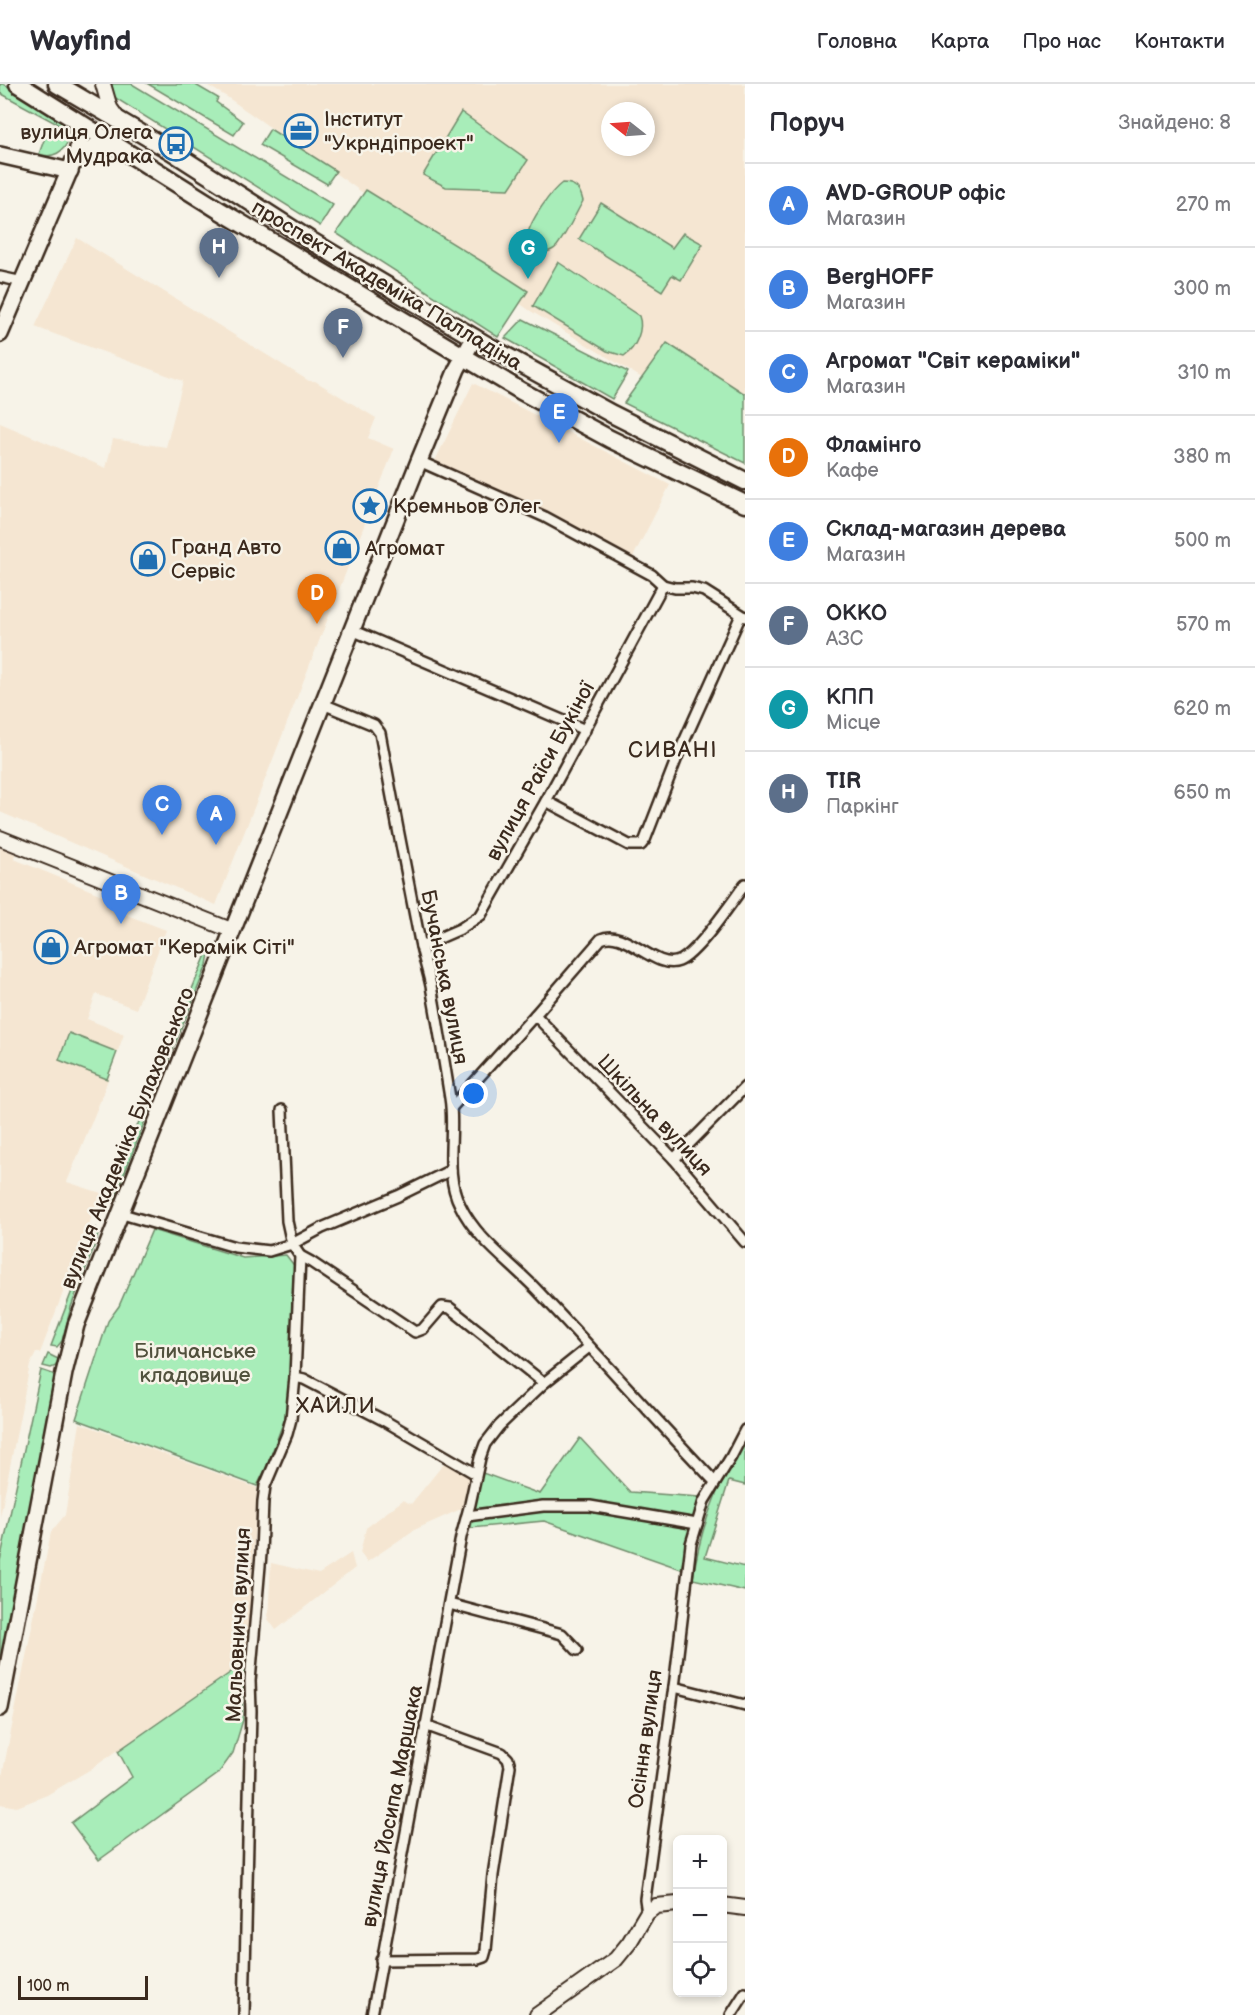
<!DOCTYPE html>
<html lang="uk">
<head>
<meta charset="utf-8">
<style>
	body { margin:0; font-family:"Balsamiq Sans",sans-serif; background:#f7f7f7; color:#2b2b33 }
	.controls { position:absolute; right:18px; bottom:18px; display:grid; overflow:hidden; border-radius:9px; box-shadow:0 3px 9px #0003 }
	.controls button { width:54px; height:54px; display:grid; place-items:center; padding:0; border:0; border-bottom:2px solid #e1e1e2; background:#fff; color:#2b2b33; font:30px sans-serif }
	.compass { position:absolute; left:601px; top:18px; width:54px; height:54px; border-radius:50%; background:#fff; box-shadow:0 3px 9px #0003; rotate:287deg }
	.scale { position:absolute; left:18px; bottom:15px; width:130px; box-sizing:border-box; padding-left:6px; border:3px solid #3b2a1e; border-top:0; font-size:16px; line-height:21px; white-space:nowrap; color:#3b2a1e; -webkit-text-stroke:4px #f7f3e8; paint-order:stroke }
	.you { position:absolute; left:474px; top:1010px; width:21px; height:21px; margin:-15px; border:4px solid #fff; border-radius:50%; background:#1a73e8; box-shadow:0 0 0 9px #1a73e833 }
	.badge { display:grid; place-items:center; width:39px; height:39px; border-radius:50%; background:#1f6fb2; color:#fff; font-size:20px; font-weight:700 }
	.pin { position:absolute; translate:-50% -50px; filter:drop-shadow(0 2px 3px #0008) }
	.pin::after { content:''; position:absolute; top:32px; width:21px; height:18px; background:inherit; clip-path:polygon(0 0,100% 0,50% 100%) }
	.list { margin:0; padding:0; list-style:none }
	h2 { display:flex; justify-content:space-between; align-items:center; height:78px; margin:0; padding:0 24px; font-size:26px }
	h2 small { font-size:20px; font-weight:400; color:#7c7c81 }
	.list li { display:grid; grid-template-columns:39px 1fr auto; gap:18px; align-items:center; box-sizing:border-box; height:84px; padding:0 24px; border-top:2px solid #e1e1e2 }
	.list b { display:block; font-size:22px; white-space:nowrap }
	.list p { margin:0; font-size:20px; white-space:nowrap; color:#7c7c81 }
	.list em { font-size:20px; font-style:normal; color:#7c7c81 }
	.icon { flex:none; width:33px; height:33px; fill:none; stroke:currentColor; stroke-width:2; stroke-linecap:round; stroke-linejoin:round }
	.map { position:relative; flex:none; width:745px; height:1931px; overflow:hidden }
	header { display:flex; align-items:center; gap:36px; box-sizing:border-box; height:84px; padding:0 30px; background:#fff; border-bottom:2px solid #e1e1e2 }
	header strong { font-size:28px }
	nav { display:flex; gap:33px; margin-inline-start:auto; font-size:21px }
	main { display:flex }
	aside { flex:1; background:#fff }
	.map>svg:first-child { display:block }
	.built { fill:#f5e6d2; fill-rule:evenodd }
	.green { fill:#a8edb9; stroke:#728c6c; stroke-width:1.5 }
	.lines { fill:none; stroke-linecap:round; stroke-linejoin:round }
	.street-casing { stroke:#3b2a1e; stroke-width:14 }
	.secondary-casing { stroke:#3b2a1e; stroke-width:18 }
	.primary-casing { stroke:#3b2a1e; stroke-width:20 }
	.highway-casing { stroke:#3b2a1e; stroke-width:21 }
	.street { stroke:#f7f3e8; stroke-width:9 }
	.secondary { stroke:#f7f3e8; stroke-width:14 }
	.primary { stroke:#f7f3e8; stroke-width:15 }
	.highway { stroke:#f7f3e8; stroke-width:16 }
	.labels { text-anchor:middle; stroke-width:5; stroke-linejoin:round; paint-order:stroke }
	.poi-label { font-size:21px; fill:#3b2a1e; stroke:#f7f3e8; text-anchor:start }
	.street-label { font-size:21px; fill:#3b2a1e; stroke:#f7f3e8 }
	.park-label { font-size:21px; fill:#51513d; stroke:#f7f3e8 }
	.neighbourhood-label { font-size:22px; letter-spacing:1.5px; fill:#3b2a1e; stroke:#f7f3e8 }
</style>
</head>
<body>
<header>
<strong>Wayfind</strong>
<nav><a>Головна</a><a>Карта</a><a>Про нас</a><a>Контакти</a></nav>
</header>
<main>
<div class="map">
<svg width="745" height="1931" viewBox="0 0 745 1931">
	<rect width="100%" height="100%" fill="#f7f3e8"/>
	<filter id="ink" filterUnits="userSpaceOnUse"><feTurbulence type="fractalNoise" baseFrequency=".0167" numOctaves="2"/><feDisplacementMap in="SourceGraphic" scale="12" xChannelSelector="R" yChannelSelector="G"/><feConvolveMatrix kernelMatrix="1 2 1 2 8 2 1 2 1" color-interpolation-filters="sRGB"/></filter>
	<g filter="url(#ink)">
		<g class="built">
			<path d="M205,0H745V356L529,226L227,13ZM610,27H646V63H610Z"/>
			<path d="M77,154L309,297H315L376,334L368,354L394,365L216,821L0,728V339L106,384L113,355L166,363L183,297L35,243Z"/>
			<path d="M473,299L670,401L632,475L572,441L435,377Z"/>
			<path d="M0,763L16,770L14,775L114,816L111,825L166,846L136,925L96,910L87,935L124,950L101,1015L67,1098L101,1109L40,1269H36L30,1281L0,1433Z"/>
			<path d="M80,1339L257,1404L247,1577L91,1685L47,1711L17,1723L0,1720V1702L51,1448L65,1431Z"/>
			<path d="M446,1377L471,1392L463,1424L414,1446L367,1478L360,1469L366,1444L403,1416L411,1420Z"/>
			<path d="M351,1469L355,1484L276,1546L268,1535L271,1479L319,1490Z"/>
		</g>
		<g class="green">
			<path d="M0,0H4L66,39L70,47L0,9Z"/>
			<path d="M108,0H132L333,121L320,142L117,15L110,8Z"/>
			<path d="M148,0H194L218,14L216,18L243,38L234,51Z"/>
			<path d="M461,28L528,76L509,105L446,103L423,91Z"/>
			<path d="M49,42L66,49L69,55C64,68 53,75 39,70Z"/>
			<path d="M270,45L336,87L327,100L260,61Z"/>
			<path d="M562,99C575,99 580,104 583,117C575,131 567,149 557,162C546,174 526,166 528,150C530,137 551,107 562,99Z"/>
			<path d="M366,106L491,183L528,207L498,253L336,149Z"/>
			<path d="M601,119L672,164L683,149L703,160L681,196L672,191L662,207L579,155Z"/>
			<path d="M558,178L639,232C644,245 636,264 624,272L607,267L533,222Z"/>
			<path d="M523,235L628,288L612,315L505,254Z"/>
			<path d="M667,259L745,310V379L624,319Z"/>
			<path d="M208,866L209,870L207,881L160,997L154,998Z"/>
			<path d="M69,949L117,968L107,995L59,976Z"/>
			<path d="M152,1005L154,1006L155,1011L114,1116L106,1120Z"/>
			<path d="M96,1144L98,1150L97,1155L71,1223L62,1257L57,1263L51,1262Z"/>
			<path d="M152,1146L243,1174L286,1171L296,1184L294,1239L286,1331L267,1382L257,1402L76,1335L108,1237L119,1222Z"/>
			<path d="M48,1270L58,1275L56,1282L51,1284L43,1282Z"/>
			<path d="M41,1286L53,1290L56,1296L0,1588V1477Z"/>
			<path d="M580,1354L630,1408L699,1413L681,1485L544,1437L471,1444L480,1388L540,1410Z"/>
			<path d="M745,1359V1401L729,1397L705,1473L745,1483V1507L693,1495C697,1466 705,1436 717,1408C725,1391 736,1375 745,1359Z"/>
			<path d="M247,1577L242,1610L243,1636L233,1669L218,1690L99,1776L71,1739L132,1693L118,1667Z"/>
		</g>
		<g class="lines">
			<defs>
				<g id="street">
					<path d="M0,193L23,198"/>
					<path d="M419,377L545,433L652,491L663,501L675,504H692L704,507L745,533"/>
					<path d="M352,546L585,646"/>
					<path d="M323,620L374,641L380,649C393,719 406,788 420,858C423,873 428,887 431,902C438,939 444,977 450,1014C456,1049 443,1088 460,1121C476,1155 510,1178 536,1205C596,1268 654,1334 715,1398"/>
					<path d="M546,717L629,761H641L645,756L678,671L741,531"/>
					<path d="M421,862L460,845L481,831L546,717L663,501"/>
					<path d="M535,931L674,1075L745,1158"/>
					<path d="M452,1023L535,931L601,855C624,843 655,887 679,877C697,870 732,818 745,800"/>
					<path d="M674,1075L745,1003"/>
					<path d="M119,1129L235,1163L269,1167L292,1160L322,1144L398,1112L451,1086"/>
					<path d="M300,1172L311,1178L415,1248L423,1245L442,1223L450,1224L544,1299"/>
					<path d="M295,1293L304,1295L385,1337L476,1390"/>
					<path d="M467,1432L543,1422H590L697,1440"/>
					<path d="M449,1520L562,1550L577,1566"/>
					<path d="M674,1603L745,1621"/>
					<path d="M647,1829L645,1815L675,1595L691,1460L704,1417L731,1373L745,1346"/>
					<path d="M381,1876L478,1875L484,1873L486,1866L493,1791L510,1682L508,1675L502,1669L425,1641"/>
					<path d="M244,1931L251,1627L250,1597L261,1470L263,1417L265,1402L287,1350L291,1335L295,1293L300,1172L292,1160L287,1137L282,1026"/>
					<path d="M372,1931L461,1453L470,1420L480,1374L485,1360L499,1342L544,1299L589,1263"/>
					<path d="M731,1931L745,1909"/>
				</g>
				<g id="secondary">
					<path d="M103,0L110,24L117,34"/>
					<path d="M0,754L231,846"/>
					<path d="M722,1821L745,1824"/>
					<path d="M537,1931L616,1875L629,1859L647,1829L656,1822L678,1820"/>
				</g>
				<g id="primary">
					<path d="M0,71L70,87"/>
					<path d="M77,77C87,63 98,59 115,60"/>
					<path d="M0,250L77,69L80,54L74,35"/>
					<path d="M0,1624L64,1289L76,1241L419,377L457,285L474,254"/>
				</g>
				<g id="highway">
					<path d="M18,0L219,126L521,307L610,355L745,420"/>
					<path d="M57,0L171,67L313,158L490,263L612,330L745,397"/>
				</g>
			</defs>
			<use href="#street" class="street-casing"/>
			<use href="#secondary" class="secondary-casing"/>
			<use href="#primary" class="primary-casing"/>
			<use href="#highway" class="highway-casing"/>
			<use href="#street" class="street"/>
			<use href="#secondary" class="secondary"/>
			<use href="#primary" class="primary"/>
			<use href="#highway" class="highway"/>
		</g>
	</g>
	<defs>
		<symbol id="office-ring" viewBox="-11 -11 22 22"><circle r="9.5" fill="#f7f3e8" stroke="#1f6fb2" stroke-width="1.5"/><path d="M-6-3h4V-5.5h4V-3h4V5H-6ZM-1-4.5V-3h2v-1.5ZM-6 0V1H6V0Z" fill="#1f6fb2"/></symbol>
		<symbol id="bus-ring" viewBox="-11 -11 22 22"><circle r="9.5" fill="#f7f3e8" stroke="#1f6fb2" stroke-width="1.5"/><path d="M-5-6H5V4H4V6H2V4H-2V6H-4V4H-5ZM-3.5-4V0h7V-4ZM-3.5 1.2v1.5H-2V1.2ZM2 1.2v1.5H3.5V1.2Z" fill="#1f6fb2"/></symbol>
		<symbol id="sight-ring" viewBox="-11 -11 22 22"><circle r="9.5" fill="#f7f3e8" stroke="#1f6fb2" stroke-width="1.5"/><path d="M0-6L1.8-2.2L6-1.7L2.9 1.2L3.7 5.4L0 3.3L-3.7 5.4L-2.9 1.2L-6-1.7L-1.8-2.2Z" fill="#1f6fb2"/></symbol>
		<symbol id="shop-ring" viewBox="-11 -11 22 22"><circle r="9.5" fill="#f7f3e8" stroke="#1f6fb2" stroke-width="1.5"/><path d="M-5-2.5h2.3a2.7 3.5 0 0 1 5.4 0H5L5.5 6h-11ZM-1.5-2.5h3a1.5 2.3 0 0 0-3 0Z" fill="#1f6fb2"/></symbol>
	</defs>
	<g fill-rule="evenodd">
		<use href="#office-ring" x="282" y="28" width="38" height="38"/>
		<use href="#bus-ring" x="157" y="41" width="38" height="38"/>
		<use href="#sight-ring" x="351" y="403" width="38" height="38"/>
		<use href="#shop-ring" x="323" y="445" width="38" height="38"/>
		<use href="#shop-ring" x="129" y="456" width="38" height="38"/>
		<use href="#shop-ring" x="32" y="844" width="38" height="38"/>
	</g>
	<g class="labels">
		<g class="poi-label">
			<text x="324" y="42">Інститут<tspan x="324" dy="24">"Укрндіпроект"</tspan></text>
			<text x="153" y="55" text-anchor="end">вулиця Олега<tspan x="153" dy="24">Мудрака</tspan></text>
			<text x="393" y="429">Кремньов Олег</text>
			<text x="171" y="470">Гранд Авто<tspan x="171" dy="24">Сервіс</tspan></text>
			<text x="365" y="471">Агромат</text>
			<text x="74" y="870">Агромат "Керамік Сіті"</text>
		</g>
		<g class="street-label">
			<text transform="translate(387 201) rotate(31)" y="7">проспект Академіка Палладіна</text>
			<text transform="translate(540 687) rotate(-61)" y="7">вулиця Раїси Букіної</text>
			<text transform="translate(445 893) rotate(79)" y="7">Бучанська вулиця</text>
			<text transform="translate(655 1031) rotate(47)" y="7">Шкільна вулиця</text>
			<text transform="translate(127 1054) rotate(-68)" y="7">вулиця Академіка Булаховського</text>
			<text transform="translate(238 1541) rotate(-87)" y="7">Мальовнича вулиця</text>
			<text transform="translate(645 1655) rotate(-82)" y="7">Осіння вулиця</text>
			<text transform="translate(392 1722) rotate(-79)" y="7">вулиця Йосипа Маршака</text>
		</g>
		<g class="park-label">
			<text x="195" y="1274">Біличанське<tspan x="195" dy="24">кладовище</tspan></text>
		</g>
		<g class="neighbourhood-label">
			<text x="673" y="673">СИВАНІ</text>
			<text x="336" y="1329">ХАЙЛИ</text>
		</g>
	</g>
</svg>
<div class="controls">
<button>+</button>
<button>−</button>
<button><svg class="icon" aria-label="locate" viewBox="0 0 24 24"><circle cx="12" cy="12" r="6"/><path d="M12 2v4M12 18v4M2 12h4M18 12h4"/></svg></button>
</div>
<svg class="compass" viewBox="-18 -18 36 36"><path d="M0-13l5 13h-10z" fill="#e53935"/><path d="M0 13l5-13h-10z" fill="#7c7c81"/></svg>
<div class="scale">100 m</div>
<div class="you"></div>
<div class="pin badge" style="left:216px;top:761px;background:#3f7fe0">A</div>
<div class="pin badge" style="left:121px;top:840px;background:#3f7fe0">B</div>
<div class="pin badge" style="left:162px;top:751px;background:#3f7fe0">C</div>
<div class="pin badge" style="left:317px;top:540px;background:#e8710a">D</div>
<div class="pin badge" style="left:559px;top:359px;background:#3f7fe0">E</div>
<div class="pin badge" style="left:343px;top:274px;background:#5c6f8a">F</div>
<div class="pin badge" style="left:528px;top:195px;background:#0f9aa8">G</div>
<div class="pin badge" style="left:219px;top:194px;background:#5c6f8a">H</div>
</div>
<aside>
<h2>Поруч<small>Знайдено: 8</small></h2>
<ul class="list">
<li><span class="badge" style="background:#3f7fe0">A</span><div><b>AVD-GROUP офіс</b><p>Магазин</p></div><em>270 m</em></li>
<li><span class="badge" style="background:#3f7fe0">B</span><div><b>BergHOFF</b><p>Магазин</p></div><em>300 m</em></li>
<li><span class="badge" style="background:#3f7fe0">C</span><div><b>Агромат &quot;Світ кераміки&quot;</b><p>Магазин</p></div><em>310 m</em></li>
<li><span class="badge" style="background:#e8710a">D</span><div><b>Фламінго</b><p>Кафе</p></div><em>380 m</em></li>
<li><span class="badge" style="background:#3f7fe0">E</span><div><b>Склад-магазин дерева</b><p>Магазин</p></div><em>500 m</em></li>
<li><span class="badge" style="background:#5c6f8a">F</span><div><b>ОККО</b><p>АЗС</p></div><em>570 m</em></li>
<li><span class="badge" style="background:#0f9aa8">G</span><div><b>КПП</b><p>Місце</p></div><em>620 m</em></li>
<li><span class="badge" style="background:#5c6f8a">H</span><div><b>TIR</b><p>Паркінг</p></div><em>650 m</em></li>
</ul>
</aside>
</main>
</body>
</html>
